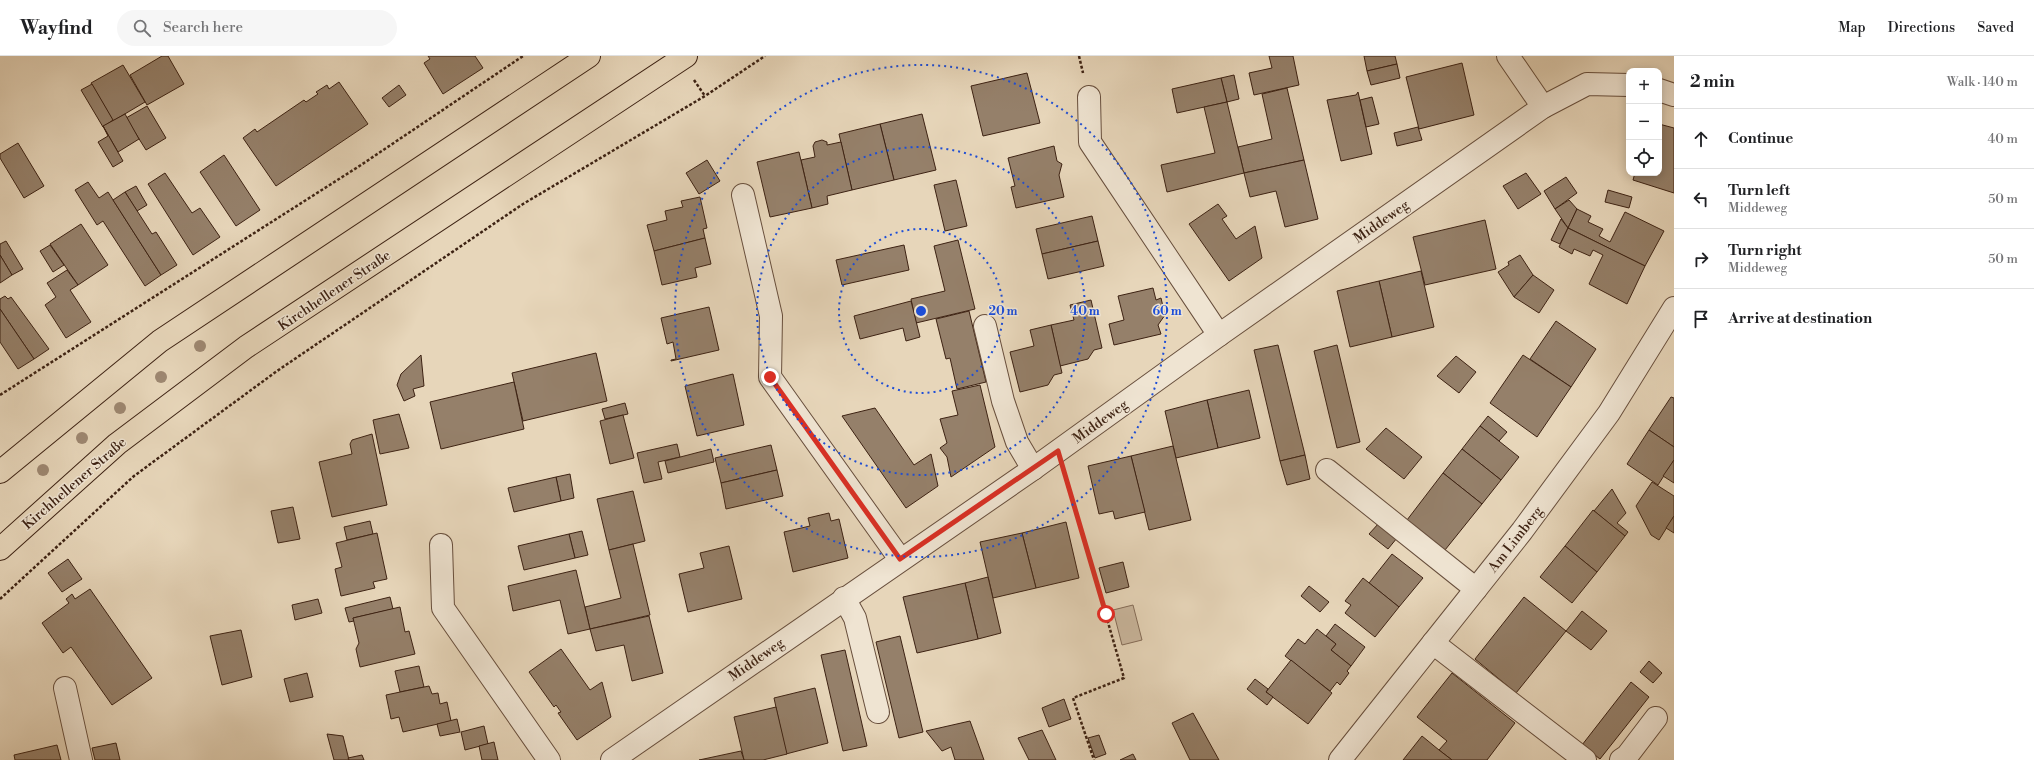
<!DOCTYPE html>
<html lang="en">
<head>
<meta charset="utf-8">
<style>
	body { margin:0; font-family:"Libre Bodoni",serif; background:#f6f6f6; color:#202124 }
	.controls { position:absolute; right:12px; top:12px; display:grid; overflow:hidden; border-radius:8px; box-shadow:0 2px 10px #0003 }
	.controls button { width:36px; height:36px; display:grid; place-items:center; padding:0; border:0; border-bottom:1px solid #e0e0e0; background:#fff; color:#202124; font:20px sans-serif }
	.stop { position:absolute; width:12px; height:12px; margin:-9px; border:3px solid #d93025; border-radius:50%; background:#fff }
	.stop.end { background:#d93025; border-color:#fff; box-shadow:0 1px 4px #0008 }
	.list { margin:0; padding:0; list-style:none }
	h2 { display:flex; justify-content:space-between; align-items:center; height:52px; margin:0; padding:0 16px; font-size:17px }
	h2 small { font-size:13px; font-weight:400; color:#757577 }
	.list li { display:grid; grid-template-columns:26px 1fr auto; gap:12px; align-items:center; box-sizing:border-box; height:60px; padding:0 16px; border-top:1px solid #e0e0e0 }
	.list b { display:block; font-size:15px; white-space:nowrap }
	.list p { margin:0; font-size:13px; white-space:nowrap; color:#757577 }
	.list em { font-size:13px; font-style:normal; color:#757577 }
	.icon { flex:none; width:22px; height:22px; fill:none; stroke:currentColor; stroke-width:2; stroke-linecap:round; stroke-linejoin:round }
	.map { position:relative; flex:none; width:1674px; height:704px; overflow:hidden }
	header { display:flex; align-items:center; gap:24px; box-sizing:border-box; height:56px; padding:0 20px; background:#fff; border-bottom:1px solid #e0e0e0 }
	header strong { font-size:19px }
	nav { display:flex; gap:22px; margin-inline-start:auto; font-size:14px }
	.search { width:280px; height:36px; background:#f6f6f6; display:flex; align-items:center; gap:10px; box-sizing:border-box; padding:0 14px; border-radius:22px; color:#757577; font-size:15px }
	main { display:flex }
	aside { flex:1; background:#fff }
	.map>svg:first-child { display:block }
	.green { fill:#cab79e; stroke:#846c58 }
	.building { fill:#95806a; stroke:#3d2213 }
	.lines { fill:none; stroke-linecap:round; stroke-linejoin:round }
	.minor-casing { stroke:#684f3d; stroke-width:24 }
	.major-casing { stroke:#3d2213; stroke-width:24 }
	.path { stroke:#3d2213; stroke-width:2.5; stroke-dasharray:3 2; stroke-linecap:butt }
	.minor { stroke:#efe4d2; stroke-width:22 }
	.major { stroke:#e7d6ba; stroke-width:22 }
	.tree { fill:#9d8771 }
	.route { stroke:#d93025; stroke-width:5 }
	.ring { fill:none; stroke:#1d4ed8; stroke-width:2; stroke-dasharray:2 4 }
	.labels { text-anchor:middle; stroke-width:3; stroke-linejoin:round; paint-order:stroke }
	.street-label { font-size:14px; fill:#3d2213; stroke:#efe4d2 }
	.centre { fill:#1d4ed8; stroke:#efe4d2; stroke-width:2 }
	.ring-label { font-size:12px; text-anchor:middle; font-weight:bold; fill:#1d4ed8; stroke:#efe4d2; stroke-width:3; stroke-linejoin:round; paint-order:stroke }
</style>
</head>
<body>
<header>
<strong>Wayfind</strong>
<div class="search"><svg class="icon" aria-label="search" viewBox="0 0 24 24"><circle cx="10" cy="10" r="6"/><path d="M15 15l6 6"/></svg>Search here</div>
<nav><a>Map</a><a>Directions</a><a>Saved</a></nav>
</header>
<main>
<div class="map">
<svg width="1674" height="704" viewBox="0 0 1674 704">
	<rect width="100%" height="100%" fill="#e7d6ba"/>
	<filter id="stains"><feTurbulence type="fractalNoise" baseFrequency=".005" numOctaves="4"/><feColorMatrix values="0 0 0 0 .2 0 0 0 0 .09 0 0 0 0 .02 0 0 0 .5 -.17"/></filter>
	<radialGradient id="worn" r=".72"><stop offset=".6" stop-color="#630" stop-opacity="0"/><stop offset="1" stop-color="#630" stop-opacity=".3"/></radialGradient>
	<path class="green" d="M1133,549L1142,584L1122,589L1113,554Z"/>
	<g class="building">
		<path d="M162,0H168L184,28L147,49L130,19Z"/>
		<path d="M428,0H475L483,12L443,38L424,7L430,3Z"/>
		<path d="M1269,0H1293L1299,29L1254,39L1249,17L1272,12Z"/>
		<path d="M1364,0H1395L1397,8L1367,15Z"/>
		<path d="M1462,7L1474,59L1419,73L1406,21Z"/>
		<path d="M1397,8L1400,22L1371,29L1367,15Z"/>
		<path d="M123,9L145,46L113,65L91,27Z"/>
		<path d="M1027,17L1040,67L983,80L971,30Z"/>
		<path d="M1234,19L1239,43L1227,46L1221,22Z"/>
		<path d="M1221,22L1227,46L1177,57L1172,33Z"/>
		<path d="M339,26L368,68L276,130L243,82L255,73L257,76L304,44L306,46L318,38L316,36L327,29L329,33Z"/>
		<path d="M92,28L113,64L103,71L81,34Z"/>
		<path d="M399,29L406,39L389,51L382,42Z"/>
		<path d="M1287,32L1304,104L1244,117L1238,91L1272,83L1262,38Z"/>
		<path d="M1358,36L1372,98L1341,105L1327,44L1356,39Z"/>
		<path d="M1372,41L1379,68L1366,71L1360,44Z"/>
		<path d="M1227,46L1244,117L1167,136L1161,109L1215,97L1204,51Z"/>
		<path d="M147,50L166,82L146,94L126,62Z"/>
		<path d="M125,58L139,83L118,96L103,70Z"/>
		<path d="M922,58L936,114L894,124L880,68Z"/>
		<path d="M880,68L894,124L852,134L839,78Z"/>
		<path d="M1659,68L1674,72V137L1633,124L1635,117H1659Z"/>
		<path d="M103,70L123,105L113,111L98,86L108,80Z"/>
		<path d="M1418,71L1422,84L1397,90L1394,77Z"/>
		<path d="M822,84L827,86V89L841,86L852,134L827,140L828,148L812,152L801,104L815,101L813,90L815,86Z"/>
		<path d="M18,87L44,130L24,142L0,102V98Z"/>
		<path d="M1054,90L1057,105L1062,108L1059,119L1064,141L1016,152L1011,131L1015,130L1008,102Z"/>
		<path d="M799,96L812,152L770,161L757,106Z"/>
		<path d="M224,99L260,154L236,170L200,116Z"/>
		<path d="M707,104L720,125L699,138L686,117Z"/>
		<path d="M1304,104L1318,163L1285,171L1276,135L1250,141L1244,117Z"/>
		<path d="M165,117L192,157L200,152L220,181L193,199L148,128Z"/>
		<path d="M1526,117L1541,138L1518,153L1503,130Z"/>
		<path d="M1566,121L1577,137L1555,153L1544,135Z"/>
		<path d="M956,124L967,170L945,175L934,129Z"/>
		<path d="M88,126L99,142L108,136L161,219L145,230L103,165L97,169L75,134Z"/>
		<path d="M136,130L147,149L137,155L125,136Z"/>
		<path d="M1608,134L1632,141L1629,152L1605,146Z"/>
		<path d="M125,136L152,178L156,176L177,209L161,219L113,144Z"/>
		<path d="M700,141L707,172L703,173L705,182L654,195L647,169L667,164L665,155L683,151L681,145Z"/>
		<path d="M1569,144L1577,153L1568,172L1555,153Z"/>
		<path d="M1218,148L1227,160L1222,163L1236,183L1255,170L1262,202L1229,225L1189,168Z"/>
		<path d="M1577,153L1591,160L1588,166L1603,173L1599,180L1610,186L1625,156L1664,175L1645,210L1568,172Z"/>
		<path d="M1092,160L1098,185L1042,198L1036,173Z"/>
		<path d="M1561,163L1568,172L1560,188L1551,184Z"/>
		<path d="M1485,164L1496,213L1425,229L1413,181Z"/>
		<path d="M81,168L108,209L78,229L50,188Z"/>
		<path d="M1568,172L1645,210L1627,248L1589,228L1603,199L1593,194L1590,200L1574,193L1572,198L1559,191Z"/>
		<path d="M705,182L711,208L695,212L697,221L662,229L654,195Z"/>
		<path d="M958,184L975,253L916,267L911,243L945,235L934,190Z"/>
		<path d="M6,185L23,213L12,219L0,199V188Z"/>
		<path d="M1098,185L1104,210L1048,223L1042,198Z"/>
		<path d="M50,189L64,209L53,216L40,195Z"/>
		<path d="M904,189L909,214L842,229L836,204Z"/>
		<path d="M0,199L12,219L0,227Z"/>
		<path d="M1520,199L1533,219L1514,241L1498,216L1509,209L1508,206Z"/>
		<path d="M67,214L78,229L70,234L91,266L66,282L45,249L56,241L47,227Z"/>
		<path d="M1421,215L1434,271L1392,281L1379,225Z"/>
		<path d="M1533,219L1554,234L1539,257L1514,241Z"/>
		<path d="M1379,225L1392,281L1350,291L1337,235Z"/>
		<path d="M1153,232L1156,244L1161,242L1165,259L1158,269L1161,278L1114,289L1109,268L1124,264L1118,240Z"/>
		<path d="M5,240L8,243L11,241L49,293L34,303L0,253V243Z"/>
		<path d="M1091,244L1102,292L1094,294L1088,303L1060,310L1051,269L1074,264L1070,249Z"/>
		<path d="M911,245L920,281L906,285L903,272L860,283L854,260Z"/>
		<path d="M709,251L719,294L671,305V304L676,303L673,286L667,288L661,262Z"/>
		<path d="M0,253L34,303L18,313L0,286Z"/>
		<path d="M969,255L986,326L957,333L950,302L946,303L936,263Z"/>
		<path d="M1556,265L1596,293L1571,331L1530,303Z"/>
		<path d="M1051,269L1062,317L1054,319L1048,329L1020,336L1010,296L1034,290L1030,274Z"/>
		<path d="M1278,289L1305,399L1280,405L1254,294Z"/>
		<path d="M1337,289L1360,386L1337,392L1314,295Z"/>
		<path d="M596,297L607,345L523,365L512,317Z"/>
		<path d="M421,299L424,330L413,333L415,340L404,345L397,329L401,318Z"/>
		<path d="M1523,299L1571,331L1537,381L1490,347Z"/>
		<path d="M1456,300L1476,316L1459,337L1437,320Z"/>
		<path d="M733,318L744,369L697,380L685,330Z"/>
		<path d="M514,326L524,373L441,393L430,346Z"/>
		<path d="M980,329L995,391L951,421L947,401L940,392L947,387L940,363L958,359L952,335Z"/>
		<path d="M1249,334L1260,382L1218,392L1207,344Z"/>
		<path d="M1671,341L1674,342V391L1649,374Z"/>
		<path d="M1207,344L1218,392L1176,402L1165,355Z"/>
		<path d="M625,347L628,358L605,363L602,353Z"/>
		<path d="M875,352L914,409L931,398L938,430L906,452L842,360Z"/>
		<path d="M399,358L409,392L380,398L373,364Z"/>
		<path d="M623,359L634,402L610,408L600,365Z"/>
		<path d="M1488,360L1507,376L1499,385L1480,370Z"/>
		<path d="M1480,370L1519,401L1501,424L1462,393Z"/>
		<path d="M1386,372L1422,401L1404,423L1366,393Z"/>
		<path d="M1649,374L1674,391V404L1658,429L1627,408Z"/>
		<path d="M372,378L387,449L332,461L319,406L352,398L350,388L352,384Z"/>
		<path d="M677,388L680,401L658,406L662,423L644,427L637,397Z"/>
		<path d="M771,389L777,414L721,427L715,402Z"/>
		<path d="M1173,390L1191,464L1149,474L1131,400Z"/>
		<path d="M711,393L714,406L668,417L665,405Z"/>
		<path d="M1462,393L1501,424L1482,448L1443,417Z"/>
		<path d="M1305,399L1310,423L1287,429L1280,405Z"/>
		<path d="M1131,400L1145,456L1115,463L1113,455L1099,458L1088,410Z"/>
		<path d="M1674,404V427L1663,420Z"/>
		<path d="M777,414L783,440L726,453L721,427Z"/>
		<path d="M1443,417L1482,448L1445,494L1407,464Z"/>
		<path d="M570,418L574,442L561,445L556,421Z"/>
		<path d="M556,421L561,445L514,456L508,432Z"/>
		<path d="M1652,426L1674,440V460L1659,484L1651,479L1636,450Z"/>
		<path d="M1612,433L1626,457L1617,467L1628,476L1625,480L1594,455Z"/>
		<path d="M633,435L645,485L609,494L597,443Z"/>
		<path d="M293,451L300,483L278,487L271,455Z"/>
		<path d="M1593,454L1625,480L1597,516L1565,490Z"/>
		<path d="M829,457L831,465L839,463L848,502L793,516L784,476L810,470L808,462Z"/>
		<path d="M1674,460V477L1666,472Z"/>
		<path d="M370,465L373,478L347,484L344,471Z"/>
		<path d="M1066,466L1079,522L1036,532L1022,477Z"/>
		<path d="M1379,467L1397,482L1388,493L1369,478Z"/>
		<path d="M582,475L588,499L575,502L569,478Z"/>
		<path d="M377,477L387,523L373,526L375,532L341,540L335,513L342,511L336,487Z"/>
		<path d="M1022,477L1036,532L993,542L980,486Z"/>
		<path d="M569,478L575,502L524,514L518,490Z"/>
		<path d="M633,488L650,559L590,573L585,551L621,542L609,494Z"/>
		<path d="M729,490L742,543L688,556L679,518L704,512L700,497Z"/>
		<path d="M1565,490L1597,516L1572,547L1540,521Z"/>
		<path d="M1392,498L1423,522L1399,551L1369,527Z"/>
		<path d="M68,503L82,523L62,536L48,517Z"/>
		<path d="M1123,506L1129,531L1106,537L1099,512Z"/>
		<path d="M576,514L590,573L568,578L560,544L513,555L508,530Z"/>
		<path d="M988,521L1001,577L978,583L965,527Z"/>
		<path d="M1363,522L1399,551L1375,581L1345,557L1351,549L1345,545Z"/>
		<path d="M965,527L978,583L917,597L903,541Z"/>
		<path d="M1309,530L1329,546L1320,556L1301,540Z"/>
		<path d="M90,533L152,622L112,649L71,591L63,597L42,567L69,547L66,543L72,538L75,543Z"/>
		<path d="M390,541L393,553L353,562L354,565L349,566L345,552Z"/>
		<path d="M1524,541L1566,575L1516,637L1475,603Z"/>
		<path d="M318,543L322,557L295,564L292,549Z"/>
		<path d="M400,551L405,576L409,575L415,598L360,611L356,593L359,587L353,562Z"/>
		<path d="M1582,555L1607,575L1591,594L1566,575Z"/>
		<path d="M649,560L663,617L632,625L624,589L596,595L590,573Z"/>
		<path d="M1335,568L1365,591L1351,610L1331,594L1336,588L1326,580Z"/>
		<path d="M1317,573L1336,588L1331,594L1351,610L1347,615L1349,617L1340,629L1337,626L1330,635L1285,600L1298,583L1305,588Z"/>
		<path d="M241,574L252,621L222,629L210,580Z"/>
		<path d="M900,580L923,676L899,682L876,586Z"/>
		<path d="M561,593L590,634L602,626L611,661L577,684L558,657L561,656L556,649L554,651L529,616Z"/>
		<path d="M845,594L867,690L843,695L821,599Z"/>
		<path d="M1291,604L1332,637L1308,668L1266,636Z"/>
		<path d="M1649,605L1662,617L1653,627L1640,616Z"/>
		<path d="M419,610L424,631L400,636L395,615Z"/>
		<path d="M307,617L313,641L290,646L284,623Z"/>
		<path d="M1452,617L1515,667L1487,704H1452L1439,694L1447,685L1417,661Z"/>
		<path d="M1255,623L1268,633L1266,636L1273,641L1267,649L1247,633Z"/>
		<path d="M1631,626L1649,641L1600,703L1582,689Z"/>
		<path d="M429,630L432,638L438,637L440,648L447,646L451,665L403,676L399,661L391,663L386,639Z"/>
		<path d="M815,632L828,687L786,698L774,642Z"/>
		<path d="M1064,643L1071,663L1049,671L1042,652Z"/>
		<path d="M776,651L787,698L763,704H744L734,661Z"/>
		<path d="M1193,657L1219,704H1190L1172,667Z"/>
		<path d="M457,663L460,676L440,680L437,668Z"/>
		<path d="M970,665L984,704H955L951,691L942,695L926,675Z"/>
		<path d="M484,670L488,688L465,694L461,676Z"/>
		<path d="M1042,674L1056,704H1029L1018,682Z"/>
		<path d="M327,678L343,680L349,704H334Z"/>
		<path d="M1099,679L1106,698L1095,702L1088,682Z"/>
		<path d="M1422,680L1439,694L1452,704H1403Z"/>
		<path d="M494,686L498,704H482L479,690Z"/>
		<path d="M116,687L120,704H95L92,692Z"/>
		<path d="M57,689L61,704H15L14,699Z"/>
		<path d="M741,695L744,704H699Z"/>
		<path d="M1133,698L1136,704H1120Z"/>
		<path d="M362,699L364,704H349L348,702Z"/>
	</g>
	<g class="lines">
		<defs>
			<g id="minor">
				<path d="M1508,0L1543,51"/>
				<path d="M1659,34L1674,39"/>
				<path d="M1089,41L1090,86L1219,279"/>
				<path d="M743,139L771,260L770,321L900,503"/>
				<path d="M985,270L1003,345L1017,386L1033,413"/>
				<path d="M1327,414L1476,533"/>
				<path d="M441,489L443,552L549,704"/>
				<path d="M844,542L855,562L878,656"/>
				<path d="M1433,587L1585,704"/>
				<path d="M65,632L81,704"/>
				<path d="M612,704L1033,413L1219,279L1543,51L1587,28L1629,29"/>
				<path d="M1340,704L1522,475L1609,357L1674,252"/>
				<path d="M1621,704L1627,700L1656,662"/>
			</g>
			<g id="major">
				<path d="M0,416L160,285L589,0"/>
				<path d="M0,493L117,388L246,291L686,0"/>
			</g>
		</defs>
		<use href="#minor" class="minor-casing"/>
		<use href="#major" class="major-casing"/>
		<g class="path">
			<path d="M1079,0L1083,17"/>
			<path d="M694,24L705,40"/>
			<path d="M0,339L361,109L523,0"/>
			<path d="M1066,420L1124,622L1073,642L1094,704"/>
			<path d="M0,543L134,420L277,315L523,148L705,40L765,0"/>
			<path d="M1106,557L1114,556"/>
		</g>
		<use href="#minor" class="minor"/>
		<use href="#major" class="major"/>
	</g>
	<g class="tree">
		<circle cx="200" cy="290" r="6"/>
		<circle cx="161" cy="321" r="6"/>
		<circle cx="120" cy="352" r="6"/>
		<circle cx="82" cy="382" r="6"/>
		<circle cx="43" cy="414" r="6"/>
	</g>
	<g class="lines">
		<path class="route" d="M770,321L900,503L1058,395L1106,558"/>
	</g>
	<g class="ring">
		<circle cx="921" cy="255" r="82"/>
		<circle cx="921" cy="255" r="164"/>
		<circle cx="921" cy="255" r="246"/>
	</g>
	<g class="labels">
		<g class="street-label">
			<text transform="translate(1381 165) rotate(-35)" y="5">Middeweg</text>
			<text transform="translate(334 234) rotate(-34)" y="5">Kirchhellener Straße</text>
			<text transform="translate(1100 365) rotate(-36)" y="5">Middeweg</text>
			<text transform="translate(74 427) rotate(-41)" y="5">Kirchhellener Straße</text>
			<text transform="translate(1515 483) rotate(-52)" y="5">Am Limberg</text>
			<text transform="translate(756 603) rotate(-35)" y="5">Middeweg</text>
		</g>
	</g>
	<circle cx="921" cy="255" r="6" class="centre"/>
	<g class="ring-label">
		<text x="1003" y="259">20 m</text>
		<text x="1085" y="259">40 m</text>
		<text x="1167" y="259">60 m</text>
	</g>
	<rect width="100%" height="100%" filter="url(#stains)"/>
	<rect width="100%" height="100%" fill="url(#worn)"/>
</svg>
<div class="controls">
<button>+</button>
<button>−</button>
<button><svg class="icon" aria-label="locate" viewBox="0 0 24 24"><circle cx="12" cy="12" r="6"/><path d="M12 2v4M12 18v4M2 12h4M18 12h4"/></svg></button>
</div>
<div class="stop" style="left:1106px;top:558px"></div>
<div class="stop end" style="left:770px;top:321px"></div>
</div>
<aside>
<h2>2 min<small>Walk · 140 m</small></h2>
<ul class="list">
<li><svg class="icon" aria-label="ahead" viewBox="0 0 24 24"><path d="M12 20V5M6 11l6-6 6 6"/></svg><div><b>Continue</b></div><em>40 m</em></li>
<li><svg class="icon" aria-label="left" viewBox="0 0 24 24"><path d="M17 20v-9H6M10 6l-5 5 5 5"/></svg><div><b>Turn left</b><p>Middeweg</p></div><em>50 m</em></li>
<li><svg class="icon" aria-label="right" viewBox="0 0 24 24"><path d="M7 20v-9h11M14 6l5 5-5 5"/></svg><div><b>Turn right</b><p>Middeweg</p></div><em>50 m</em></li>
<li><svg class="icon" aria-label="arrive" viewBox="0 0 24 24"><path d="M6 21V4h12l-3 4 3 4H6"/></svg><div><b>Arrive at destination</b></div></li>
</ul>
</aside>
</main>
</body>
</html>
